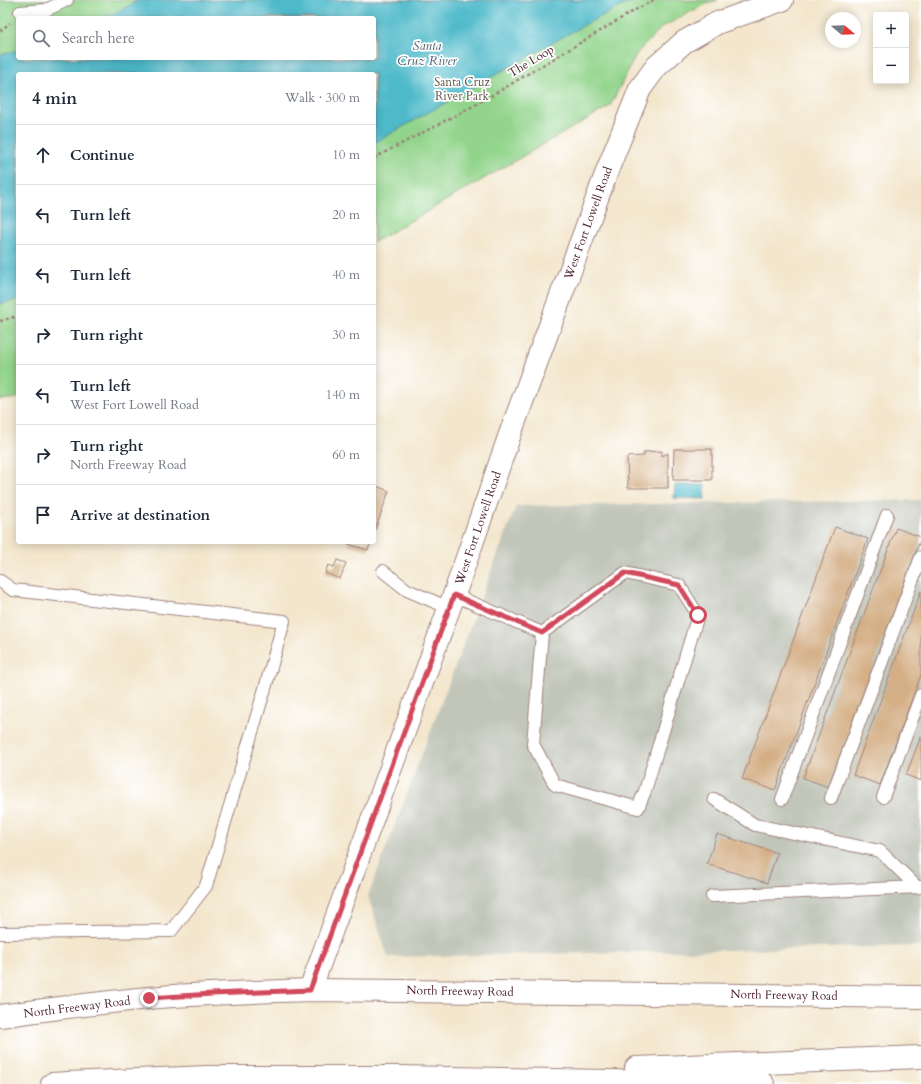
<!DOCTYPE html>
<html lang="en">
<head>
<meta charset="utf-8">
<style>
	body { margin:0; font-family:Cardo,serif; background:#f6f6f7; color:#1f2937 }
	.controls { position:absolute; right:12px; top:12px; display:grid; overflow:hidden; border-radius:4px; box-shadow:0 2px 10px #0003 }
	.controls button { width:36px; height:36px; display:grid; place-items:center; padding:0; border:0; border-bottom:1px solid #e0e1e3; background:#fff; color:#1f2937; font:20px sans-serif }
	.compass { position:absolute; left:825px; top:12px; width:36px; height:36px; border-radius:50%; background:#fff; box-shadow:0 2px 10px #0003; rotate:109deg }
	.stop { position:absolute; width:12px; height:12px; margin:-9px; border:3px solid #d1495b; border-radius:50%; background:#fff }
	.stop.end { background:#d1495b; border-color:#fff; box-shadow:0 1px 4px #0008 }
	.list { margin:0; padding:0; list-style:none }
	h2 { display:flex; justify-content:space-between; align-items:center; height:52px; margin:0; padding:0 16px; font-size:17px }
	h2 small { font-size:13px; font-weight:400; color:#747a83 }
	.list li { display:grid; grid-template-columns:26px 1fr auto; gap:12px; align-items:center; box-sizing:border-box; height:60px; padding:0 16px; border-top:1px solid #e0e1e3 }
	.list b { display:block; font-size:15px; white-space:nowrap }
	.list p { margin:0; font-size:13px; white-space:nowrap; color:#747a83 }
	.list em { font-size:13px; font-style:normal; color:#747a83 }
	.icon { flex:none; width:22px; height:22px; fill:none; stroke:currentColor; stroke-width:2; stroke-linecap:round; stroke-linejoin:round }
	.map { position:relative; flex:none; width:921px; height:1084px; overflow:hidden }
	.search { position:absolute; background:#fff; box-shadow:0 2px 10px #0003; left:16px; top:16px; width:360px; height:44px; display:flex; align-items:center; gap:10px; box-sizing:border-box; padding:0 14px; border-radius:4px; color:#747a83; font-size:15px }
	.panel { position:absolute; background:#fff; box-shadow:0 2px 10px #0003; left:16px; top:72px; width:360px; height:472px; border-radius:4px }
	.map>svg:first-child { display:block }
	.industrial { fill:#c2c6b9 }
	.green { fill:#92d48b; stroke:#6e7a5b; fill-rule:evenodd }
	.water { fill:#4db9c9; stroke:#4c6c7a }
	.building { fill:#d4af85 }
	.lines { fill:none; stroke-linecap:round; stroke-linejoin:round }
	.service-casing { stroke:#9e827c; stroke-width:14 }
	.tertiary-casing { stroke:#9e827c; stroke-width:24 }
	.secondary-casing { stroke:#9e827c; stroke-width:24 }
	.motorway-casing { stroke:#9e827c; stroke-width:24 }
	.path { stroke:#9e827c; stroke-width:2.5; stroke-dasharray:3 3; stroke-linecap:butt }
	.service { stroke:#fff; stroke-width:12 }
	.tertiary { stroke:#fff; stroke-width:22 }
	.secondary { stroke:#fff; stroke-width:22 }
	.motorway { stroke:#fff; stroke-width:22 }
	.route { stroke:#d1495b; stroke-width:5 }
	.labels { text-anchor:middle; stroke-width:3.5; stroke-linejoin:round; paint-order:stroke }
	.street-label { font-size:12px; fill:#4a1f2b; stroke:#fff }
	.park-label { font-size:12px; fill:#605548; stroke:#fff }
	.water-label { font-size:13px; font-style:italic; fill:#4b5d6a; stroke:#fff }
</style>
</head>
<body>
<div class="map">
<svg width="921" height="1084" viewBox="0 0 921 1084">
	<rect width="100%" height="100%" fill="#fff"/>
	<filter id="ink" filterUnits="userSpaceOnUse"><feTurbulence type="fractalNoise" baseFrequency=".025" numOctaves="2"/><feDisplacementMap in="SourceGraphic" scale="8" xChannelSelector="R" yChannelSelector="G"/><feConvolveMatrix kernelMatrix="1 2 1 2 8 2 1 2 1" color-interpolation-filters="sRGB"/></filter>
	<filter id="wash" filterUnits="userSpaceOnUse"><feTurbulence type="fractalNoise" baseFrequency=".012" numOctaves="4" result="noise"/><feDisplacementMap in="SourceGraphic" scale="16" xChannelSelector="R" yChannelSelector="G"/><feGaussianBlur stdDeviation="0.9" result="paint"/><feColorMatrix in="noise" values="0 0 0 0 0 0 0 0 0 0 0 0 0 0 0 0 0 1.4 0 .05"/><feComposite in="paint" operator="in"/></filter>
	<g filter="url(#wash)">
		<rect width="100%" height="100%" fill="#f3e6cc"/>
		<path class="industrial" d="M921,500V946L388,957L368,896L516,506Z"/>
		<path class="green" d="M0,0H718L704,5L662,27L637,53L610,106L374,242V74H18V398L0,400ZM18,18H374V58H18Z"/>
		<g class="water">
			<path d="M140,0H634L588,23L374,143V74H18V300L0,304V55L18,50V58H374V18H104Z"/>
			<path d="M675,485H705V499L674,498Z"/>
		</g>
		<g id="blocks">
			<g class="building">
				<path d="M674,449H712V480H673Z"/>
				<path d="M662,451V456L668,453V488H628L627,457L644,456V452Z"/>
				<path d="M374,485L389,491L374,533Z"/>
				<path d="M835,527L868,539L775,790L742,779Z"/>
				<path d="M896,528L921,537V538L828,787L803,778Z"/>
				<path d="M349,542H371L368,550L348,544Z"/>
				<path d="M337,560L346,563L340,579L325,573L328,565L334,567Z"/>
				<path d="M921,591V675L880,785L853,775Z"/>
				<path d="M921,736V781L906,775Z"/>
				<path d="M717,834L777,853L767,883L707,864Z"/>
			</g>
		</g>
	</g>
	<g filter="url(#ink)">
		<use href="#blocks" fill-opacity="0" stroke="#9e827c" stroke-width="1"/>
		<g class="lines">
			<defs>
				<g id="service">
					<path d="M20,12L46,10L67,0"/>
					<path d="M383,571L407,590L449,608"/>
					<path d="M0,581L13,590L284,621L266,685L206,886L171,931L0,933"/>
					<path d="M454,595L542,633L533,744L555,785L638,808L645,791L698,615L679,585L625,573L542,633"/>
					<path d="M883,797L921,695"/>
					<path d="M831,798L921,557"/>
					<path d="M714,799L755,825L880,851L917,887"/>
					<path d="M782,799L887,515"/>
					<path d="M712,896L921,887"/>
				</g>
				<path id="tertiary" d="M310,990L454,595L509,437L548,331L609,166L640,89L656,67L684,42L717,23L782,0"/>
				<path id="secondary" d="M0,1016C49,1009 99,1003 148,998C202,993 256,992 310,990L921,997"/>
				<g id="motorway">
					<path d="M636,1068L921,1057"/>
					<path d="M52,1084L68,1083L207,1077H399L763,1084"/>
				</g>
			</defs>
			<use href="#service" class="service-casing"/>
			<use href="#tertiary" class="tertiary-casing"/>
			<use href="#secondary" class="secondary-casing"/>
			<use href="#motorway" class="motorway-casing"/>
			<g class="path">
				<path d="M0,31L10,23"/>
				<path d="M374,158L479,103L637,9L654,0"/>
				<path d="M0,321L18,316"/>
			</g>
			<use href="#service" class="service"/>
			<use href="#tertiary" class="tertiary"/>
			<use href="#secondary" class="secondary"/>
			<use href="#motorway" class="motorway"/>
		</g>
	</g>
	<g class="lines" filter="url(#ink)">
		<path class="route" d="M149,998L212,994L310,990L454,595L542,633L625,573L679,585L698,615"/>
	</g>
	<g class="labels">
		<g class="street-label">
			<text transform="translate(531 61) rotate(-31)" y="4">The Loop</text>
			<text transform="translate(588 223) rotate(-70)" y="4">West Fort Lowell Road</text>
			<text transform="translate(478 528) rotate(-71)" y="4">West Fort Lowell Road</text>
			<text transform="translate(460 991) rotate(1)" y="4">North Freeway Road</text>
			<text transform="translate(784 995) rotate(1)" y="4">North Freeway Road</text>
			<text transform="translate(77 1007) rotate(-7)" y="4">North Freeway Road</text>
		</g>
		<g class="park-label">
			<text x="462" y="86">Santa Cruz<tspan x="462" dy="14">River Park</tspan></text>
		</g>
		<g class="water-label">
			<text x="427" y="50">Santa<tspan x="427" dy="15">Cruz River</tspan></text>
		</g>
	</g>
</svg>
<div class="controls">
<button>+</button>
<button>−</button>
</div>
<svg class="compass" viewBox="-18 -18 36 36"><path d="M0-13l5 13h-10z" fill="#e53935"/><path d="M0 13l5-13h-10z" fill="#747a83"/></svg>
<div class="stop" style="left:698px;top:615px"></div>
<div class="stop end" style="left:149px;top:998px"></div>
<div class="search"><svg class="icon" aria-label="search" viewBox="0 0 24 24"><circle cx="10" cy="10" r="6"/><path d="M15 15l6 6"/></svg>Search here</div>
<section class="panel">
<h2>4 min<small>Walk · 300 m</small></h2>
<ul class="list">
<li><svg class="icon" aria-label="ahead" viewBox="0 0 24 24"><path d="M12 20V5M6 11l6-6 6 6"/></svg><div><b>Continue</b></div><em>10 m</em></li>
<li><svg class="icon" aria-label="left" viewBox="0 0 24 24"><path d="M17 20v-9H6M10 6l-5 5 5 5"/></svg><div><b>Turn left</b></div><em>20 m</em></li>
<li><svg class="icon" aria-label="left" viewBox="0 0 24 24"><path d="M17 20v-9H6M10 6l-5 5 5 5"/></svg><div><b>Turn left</b></div><em>40 m</em></li>
<li><svg class="icon" aria-label="right" viewBox="0 0 24 24"><path d="M7 20v-9h11M14 6l5 5-5 5"/></svg><div><b>Turn right</b></div><em>30 m</em></li>
<li><svg class="icon" aria-label="left" viewBox="0 0 24 24"><path d="M17 20v-9H6M10 6l-5 5 5 5"/></svg><div><b>Turn left</b><p>West Fort Lowell Road</p></div><em>140 m</em></li>
<li><svg class="icon" aria-label="right" viewBox="0 0 24 24"><path d="M7 20v-9h11M14 6l5 5-5 5"/></svg><div><b>Turn right</b><p>North Freeway Road</p></div><em>60 m</em></li>
<li><svg class="icon" aria-label="arrive" viewBox="0 0 24 24"><path d="M6 21V4h12l-3 4 3 4H6"/></svg><div><b>Arrive at destination</b></div></li>
</ul>
</section>
</div>
</body>
</html>
